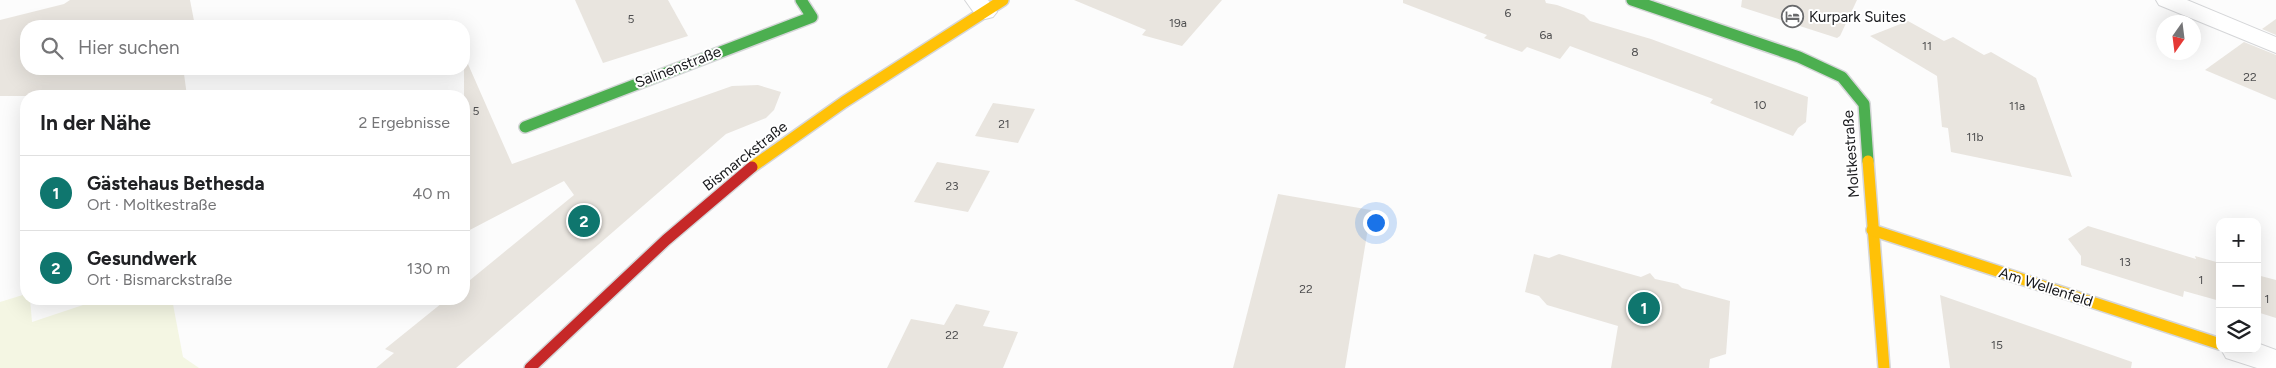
<!DOCTYPE html>
<html lang="de">
<head>
<meta charset="utf-8">
<style>
	body { margin:0; font-family:Figtree,sans-serif; background:#f2f2f2; color:#202124 }
	.controls { position:absolute; right:15px; bottom:15px; display:grid; overflow:hidden; border-radius:10px; box-shadow:0 5px 20px #0002 }
	.controls button { width:45px; height:45px; display:grid; place-items:center; padding:0; border:0; border-bottom:1px solid #e0e0e0; background:#fff; color:#202124; font:25px sans-serif }
	.compass { position:absolute; left:2156px; top:15px; width:45px; height:45px; border-radius:50%; background:#fff; box-shadow:0 5px 20px #0002; rotate:194deg }
	.you { position:absolute; left:1375px; top:222px; width:18px; height:18px; margin:-12px; border:4px solid #fff; border-radius:50%; background:#1a73e8; box-shadow:0 0 0 8px #1a73e833 }
	.badge { display:grid; place-items:center; width:32px; height:32px; border-radius:50%; background:#0f766e; color:#fff; font-size:16px; font-weight:700 }
	.pin { position:absolute; translate:-50% -50%; border:2px solid #fff; box-shadow:0 1px 5px #0006 }
	.list { margin:0; padding:0; list-style:none }
	h2 { display:flex; justify-content:space-between; align-items:center; height:65px; margin:0; padding:0 20px; font-size:21px }
	h2 small { font-size:16px; font-weight:400; color:#757577 }
	.list li { display:grid; grid-template-columns:32px 1fr auto; gap:15px; align-items:center; box-sizing:border-box; height:75px; padding:0 20px; border-top:1px solid #e0e0e0 }
	.list b { display:block; font-size:19px; white-space:nowrap }
	.list p { margin:0; font-size:16px; white-space:nowrap; color:#757577 }
	.list em { font-size:16px; font-style:normal; color:#757577 }
	.icon { flex:none; width:28px; height:28px; fill:none; stroke:currentColor; stroke-width:2; stroke-linecap:round; stroke-linejoin:round }
	.map { position:relative; flex:none; width:2276px; height:368px; overflow:hidden }
	.search { position:absolute; background:#fff; box-shadow:0 5px 20px #0002; left:20px; top:20px; width:450px; height:55px; display:flex; align-items:center; gap:12px; box-sizing:border-box; padding:0 18px; border-radius:20px; color:#757577; font-size:19px }
	.panel { position:absolute; background:#fff; box-shadow:0 5px 20px #0002; left:20px; top:90px; width:450px; height:215px; border-radius:20px }
	.map>svg:first-child { display:block }
	.green { fill:#f4f6e3 }
	.building { fill:#e9e5df }
	.lines { fill:none; stroke-linecap:round; stroke-linejoin:round }
	.street-casing { stroke:#d5d6d8; stroke-width:2 }
	.fast-casing { stroke:#d5d6d8; stroke-width:14 }
	.slow-casing { stroke:#d5d6d8; stroke-width:14 }
	.jam-casing { stroke:#d5d6d8; stroke-width:14 }
	.street { fill:#fff; fill-rule:evenodd }
	.fast { stroke:#4caf50; stroke-width:11 }
	.slow { stroke:#ffc107; stroke-width:11 }
	.jam { stroke:#c62828; stroke-width:11 }
	.labels { text-anchor:middle; stroke-width:4; stroke-linejoin:round; paint-order:stroke }
	.number-label { font-size:12px; fill:#4f4f50 }
	.poi-label { font-size:15px; fill:#191a1d; stroke:#fff; text-anchor:start }
	.street-label { font-size:15px; fill:#191a1d; stroke:#fff }
</style>
</head>
<body>
<div class="map">
<svg width="2276" height="368" viewBox="0 0 2276 368">
	<rect width="100%" height="100%" fill="#fcfcfc"/>
	<path class="green" d="M26,294V299H30L32,322L101,299H172L183,357L199,368H0V302Z"/>
	<g class="building">
		<path d="M70,0H190L195,26H26V69H201L184,74L187,96H0V20L64,4Z"/>
		<path d="M575,0H668L688,36L603,63Z"/>
		<path d="M1074,0H1222L1182,46L1142,35L1146,30Z"/>
		<path d="M1403,0H1545L1546,3L1557,5L1584,15L1590,21L1651,39L1808,97L1806,122L1798,128L1793,136L1710,103L1713,99L1570,46L1560,59L1527,47L1522,52L1484,38L1487,35L1403,3Z"/>
		<path d="M1742,0H1857L1840,36L1837,38L1741,7Z"/>
		<path d="M2276,19V35L2262,29Z"/>
		<path d="M1908,21L1944,41L1953,37L1984,55L1991,52L2036,78L2072,177L1951,152L1948,128L1942,127L1937,76L1870,36Z"/>
		<path d="M2244,42L2276,55V100L2205,70Z"/>
		<path d="M464,55L512,164L732,86L758,85L781,92L774,110L766,118L726,134L456,368H376L394,353L385,349L447,299H464V285L574,195L564,181L464,233Z"/>
		<path d="M993,103L1035,109L1018,143L975,136Z"/>
		<path d="M937,162L990,171L968,212L914,202Z"/>
		<path d="M1278,194L1371,210L1345,368H1233Z"/>
		<path d="M2088,226L2196,259L2195,256L2220,263V301L2184,291L2183,297L2081,265V256L2068,239Z"/>
		<path d="M1534,254L1549,258L1559,254L1641,277L1650,273L1655,279L1678,284L1682,288L1730,301L1726,354L1710,359L1709,368H1611L1618,326L1547,305L1539,296L1525,292Z"/>
		<path d="M2257,275L2276,280V318L2257,312Z"/>
		<path d="M1940,295L2132,362L2131,368H1950Z"/>
		<path d="M956,304L990,311L983,326L1018,332L1003,368H887L911,319L944,325Z"/>
	</g>
	<g class="lines">
		<defs>
			<g id="street">
				<path d="M965,0H988L997,12L993,17L985,19L977,17Z"/>
				<path d="M2156,0H2187L2276,37V53L2159,5Z"/>
				<path d="M2257,343L2276,350V368H2257L2226,358L2221,349H2257Z"/>
			</g>
			<g id="fast">
				<path d="M1632,0L1799,57L1842,77L1864,104L1868,161"/>
				<path d="M525,127L812,17L801,0"/>
			</g>
			<g id="slow">
				<path d="M1868,161L1884,368"/>
				<path d="M752,167L844,102L1003,0"/>
				<path d="M1872,230L2220,344"/>
			</g>
			<path id="jam" d="M530,368L666,240L752,167"/>
		</defs>
		<use href="#street" class="street-casing"/>
		<use href="#fast" class="fast-casing"/>
		<use href="#slow" class="slow-casing"/>
		<use href="#jam" class="jam-casing"/>
		<use href="#street" class="street"/>
		<use href="#fast" class="fast"/>
		<use href="#slow" class="slow"/>
		<use href="#jam" class="jam"/>
	</g>
	<defs>
		<symbol id="hotel-ring" viewBox="-11 -11 22 22"><circle r="9.5" fill="#fff" stroke="#68696b" stroke-width="1.5"/><path d="M-6-4.5h1.5V1H6V5H4.5V3h-9V5H-6ZM-4 0a1.8 1.8 0 1 1 3.6 0ZM.5 0V-2.5h3Q6-2.5 6 0Z" fill="#68696b"/></symbol>
	</defs>
	<g fill-rule="evenodd">
		<use href="#hotel-ring" x="1780" y="4" width="25" height="25"/>
	</g>
	<g class="labels">
		<g class="number-label">
			<text x="1508" y="17">6</text>
			<text x="631" y="23">5</text>
			<text x="1178" y="27">19a</text>
			<text x="1546" y="39">6a</text>
			<text x="1927" y="50">11</text>
			<text x="1635" y="56">8</text>
			<text x="2250" y="81">22</text>
			<text x="1760" y="109">10</text>
			<text x="2017" y="110">11a</text>
			<text x="476" y="115">5</text>
			<text x="1004" y="128">21</text>
			<text x="1975" y="141">11b</text>
			<text x="952" y="190">23</text>
			<text x="2125" y="266">13</text>
			<text x="2201" y="284">1</text>
			<text x="1306" y="293">22</text>
			<text x="2267" y="303">1</text>
			<text x="952" y="339">22</text>
			<text x="1997" y="349">15</text>
		</g>
		<g class="poi-label">
			<text x="1809" y="22">Kurpark Suites</text>
		</g>
		<g class="street-label">
			<text transform="translate(678 67) rotate(-21)" y="5">Salinenstraße</text>
			<text transform="translate(1851 154) rotate(-94)" y="5">Moltkestraße</text>
			<text transform="translate(745 156) rotate(-38)" y="5">Bismarckstraße</text>
			<text transform="translate(2046 287) rotate(18)" y="5">Am Wellenfeld</text>
		</g>
	</g>
</svg>
<div class="controls">
<button>+</button>
<button>−</button>
<button><svg class="icon" aria-label="layers" viewBox="0 0 24 24"><path d="M12 4l9 5-9 5-9-5zM3 14l9 5 9-5"/></svg></button>
</div>
<svg class="compass" viewBox="-18 -18 36 36"><path d="M0-13l5 13h-10z" fill="#e53935"/><path d="M0 13l5-13h-10z" fill="#757577"/></svg>
<div class="you"></div>
<div class="pin badge" style="left:1644px;top:308px">1</div>
<div class="pin badge" style="left:584px;top:221px">2</div>
<div class="search"><svg class="icon" aria-label="search" viewBox="0 0 24 24"><circle cx="10" cy="10" r="6"/><path d="M15 15l6 6"/></svg>Hier suchen</div>
<section class="panel">
<h2>In der Nähe<small>2 Ergebnisse</small></h2>
<ul class="list">
<li><span class="badge">1</span><div><b>Gästehaus Bethesda</b><p>Ort · Moltkestraße</p></div><em>40 m</em></li>
<li><span class="badge">2</span><div><b>Gesundwerk</b><p>Ort · Bismarckstraße</p></div><em>130 m</em></li>
</ul>
</section>
</div>
</body>
</html>
